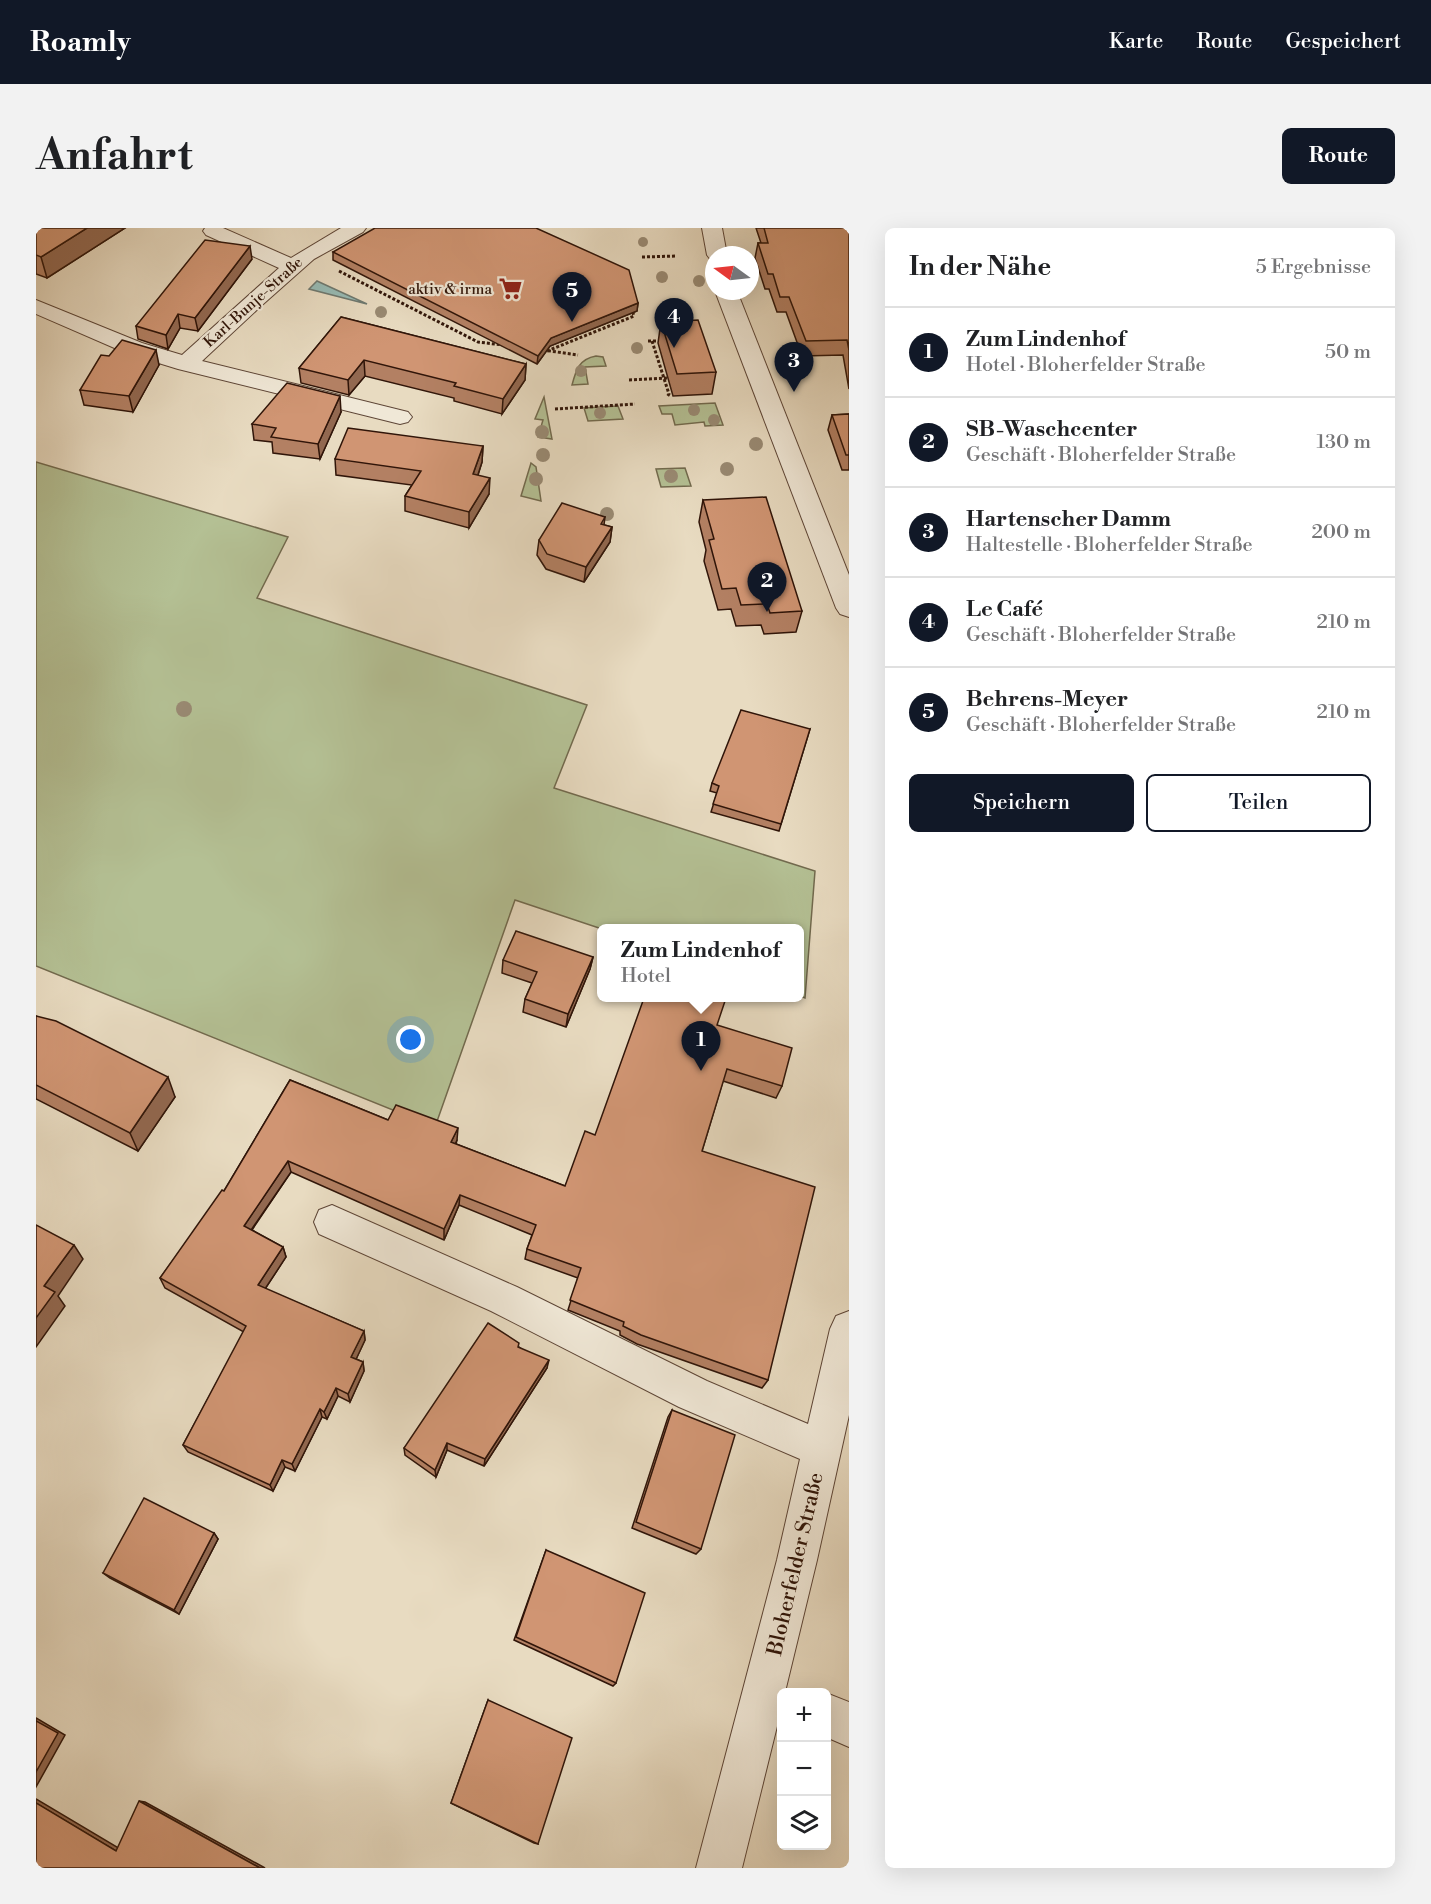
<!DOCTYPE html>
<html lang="de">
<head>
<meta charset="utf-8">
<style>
	body { margin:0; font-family:"Libre Bodoni",serif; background:#f2f2f2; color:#202124 }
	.controls { position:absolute; right:18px; bottom:18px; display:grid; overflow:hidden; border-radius:9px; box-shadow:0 6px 24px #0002 }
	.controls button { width:54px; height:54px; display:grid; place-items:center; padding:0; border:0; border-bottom:2px solid #e0e0e0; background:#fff; color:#202124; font:30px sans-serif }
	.compass { position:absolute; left:669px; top:18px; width:54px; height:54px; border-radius:50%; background:#fff; box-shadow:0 6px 24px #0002; rotate:285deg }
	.you { position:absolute; left:375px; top:812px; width:21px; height:21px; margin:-15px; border:4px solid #fff; border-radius:50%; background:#1a73e8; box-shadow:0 0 0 9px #1a73e833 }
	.badge { display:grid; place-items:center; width:39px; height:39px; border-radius:50%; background:#111827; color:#fff; font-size:20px; font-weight:700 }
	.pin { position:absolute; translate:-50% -50px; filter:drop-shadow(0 2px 3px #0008) }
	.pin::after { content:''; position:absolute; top:32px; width:21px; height:18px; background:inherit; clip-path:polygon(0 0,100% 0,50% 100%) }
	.popup { position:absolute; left:561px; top:696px; width:207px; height:78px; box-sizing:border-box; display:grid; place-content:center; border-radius:9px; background:#fff; filter:drop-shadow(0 2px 4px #0005); font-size:20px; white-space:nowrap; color:#757577 }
	.popup b { font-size:22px; color:#202124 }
	.popup::after { content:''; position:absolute; left:50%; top:100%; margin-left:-12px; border:12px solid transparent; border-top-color:#fff }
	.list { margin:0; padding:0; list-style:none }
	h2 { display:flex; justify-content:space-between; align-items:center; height:78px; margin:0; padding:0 24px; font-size:26px }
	h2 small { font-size:20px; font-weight:400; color:#757577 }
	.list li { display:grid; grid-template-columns:39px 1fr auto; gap:18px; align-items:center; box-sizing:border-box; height:90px; padding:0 24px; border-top:2px solid #e0e0e0 }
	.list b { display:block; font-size:22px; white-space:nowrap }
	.list p { margin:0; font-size:20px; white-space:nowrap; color:#757577 }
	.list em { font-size:20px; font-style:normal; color:#757577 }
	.actions { display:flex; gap:12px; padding:18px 24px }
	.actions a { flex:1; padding:14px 0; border:2px solid #111827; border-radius:9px; text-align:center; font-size:21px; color:#111827 }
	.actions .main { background:#111827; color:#fff }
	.icon { flex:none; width:33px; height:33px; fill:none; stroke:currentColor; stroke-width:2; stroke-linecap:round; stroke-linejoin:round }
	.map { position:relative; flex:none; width:813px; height:1640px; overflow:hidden; border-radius:9px }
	header { display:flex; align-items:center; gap:36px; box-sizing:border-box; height:84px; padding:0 30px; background:#111827; color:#fff }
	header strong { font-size:28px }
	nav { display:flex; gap:33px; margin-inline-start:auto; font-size:21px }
	.intro { display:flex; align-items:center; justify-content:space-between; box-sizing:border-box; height:144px; padding:0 36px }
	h1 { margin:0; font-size:42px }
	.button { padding:15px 27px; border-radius:9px; background:#111827; color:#fff; font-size:21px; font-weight:700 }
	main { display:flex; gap:36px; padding:0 36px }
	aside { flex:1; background:#fff; border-radius:9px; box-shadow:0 6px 24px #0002 }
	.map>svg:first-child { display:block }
	.green { fill:#b4c094; stroke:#726a4e; stroke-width:1.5 }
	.water { fill:#97bbb5; stroke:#6e7970; stroke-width:1.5 }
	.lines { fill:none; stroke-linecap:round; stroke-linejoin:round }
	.minor-casing { stroke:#5e4637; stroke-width:2 }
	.path { stroke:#301509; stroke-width:3; stroke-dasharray:3 2; stroke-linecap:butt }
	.minor { fill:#f0e8d7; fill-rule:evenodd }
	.tree { fill:#998a73 }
	.wall { fill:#b38063; stroke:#301509; stroke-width:1.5 }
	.shaded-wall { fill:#926850; stroke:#301509; stroke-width:1.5 }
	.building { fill:#d09573; stroke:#301509; stroke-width:1.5 }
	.labels { text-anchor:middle; stroke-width:4.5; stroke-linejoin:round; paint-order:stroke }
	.far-poi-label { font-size:15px; fill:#301509; stroke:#f0e8d7; text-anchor:end }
	.far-street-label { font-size:15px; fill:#301509; stroke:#f0e8d7 }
	.near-street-label { font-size:21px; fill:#301509; stroke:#f0e8d7 }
</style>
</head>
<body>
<header>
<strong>Roamly</strong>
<nav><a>Karte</a><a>Route</a><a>Gespeichert</a></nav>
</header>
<div class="intro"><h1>Anfahrt</h1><a class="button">Route</a></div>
<main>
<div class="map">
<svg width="813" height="1640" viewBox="0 0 813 1640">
	<rect width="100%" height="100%" fill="#e8dbc1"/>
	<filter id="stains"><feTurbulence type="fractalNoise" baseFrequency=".00333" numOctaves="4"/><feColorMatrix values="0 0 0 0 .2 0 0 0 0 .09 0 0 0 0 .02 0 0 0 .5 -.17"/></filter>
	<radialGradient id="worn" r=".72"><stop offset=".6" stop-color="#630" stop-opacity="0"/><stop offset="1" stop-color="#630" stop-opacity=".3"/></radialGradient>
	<g class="green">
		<path d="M560,128L567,129L570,138L549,139L552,156L536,157C540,142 543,131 560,128Z"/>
		<path d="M508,169L516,211L502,209L507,192L499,191Z"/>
		<path d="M679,175L687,197L669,198L668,194L639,197L636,186H626L623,178Z"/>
		<path d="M582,178L587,191L552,193L548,180Z"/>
		<path d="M0,234L252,309L221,370L551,477L518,560L779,643L769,770L764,768V700L566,701L479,672L399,899L0,738Z"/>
		<path d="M495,235L500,239L505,273L485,268Z"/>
		<path d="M649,240L655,258L625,259L620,241Z"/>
	</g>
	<path class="water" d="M281,53L331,76L273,61Z"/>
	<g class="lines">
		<defs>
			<g id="minor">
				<path d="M169,0H187L255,30L305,0H330L327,4L278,31L225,78L166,133L372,184L376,189L372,194L364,196L142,141L90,125L0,86V72L106,115L146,127L243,40L170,7L167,3Z"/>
				<path d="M666,0H686L691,27H678V32L674,31L671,27Z"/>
				<path d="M679,63H701L813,347V389L804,386L800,380Z"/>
				<path d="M296,977L481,1059L671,1153L772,1196L794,1101L800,1088L813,1083V1187L781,1332L749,1464H746V1478L706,1640H660L741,1332L764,1231L643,1179L455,1083L283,1006L278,994L283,982Z"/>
				<path d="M790,1465L813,1474V1519L790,1509Z"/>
			</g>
		</defs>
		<use href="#minor" class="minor-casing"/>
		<g class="path">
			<path d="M606,29L641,28"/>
			<path d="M303,43L442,114L467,117"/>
			<path d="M612,113H624"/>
			<path d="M616,113L633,166L631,169"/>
			<path d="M507,122L542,127"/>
			<path d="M511,123L598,88L597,85"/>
			<path d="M593,152L632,150"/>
			<path d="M519,181L599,176"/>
		</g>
		<use href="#minor" class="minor"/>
	</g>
	<g class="tree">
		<circle cx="607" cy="14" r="5"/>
		<circle cx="626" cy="49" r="6"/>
		<circle cx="663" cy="53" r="6"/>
		<circle cx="635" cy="79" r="6"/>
		<circle cx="345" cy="84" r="6"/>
		<circle cx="601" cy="120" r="6"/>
		<circle cx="545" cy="143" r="6"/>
		<circle cx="658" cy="182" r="6"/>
		<circle cx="564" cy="185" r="6"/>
		<circle cx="678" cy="192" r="6"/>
		<circle cx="506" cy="204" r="7"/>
		<circle cx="720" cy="216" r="7"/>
		<circle cx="507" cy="227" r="7"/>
		<circle cx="691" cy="241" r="7"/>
		<circle cx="635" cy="248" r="7"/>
		<circle cx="500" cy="251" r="7"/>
		<circle cx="571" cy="286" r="7"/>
		<circle cx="148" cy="481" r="8"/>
	</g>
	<g class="wall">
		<path d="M0,0H89L11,50L0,46Z"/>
		<path d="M720,0H813V161L807,127L766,128L750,84H741L733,61H729L719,30L722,15H725Z"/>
		<path d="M297,24L602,75L601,83L514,118L501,136L297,32Z"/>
		<path d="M216,31L162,103L144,100L132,121L102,111L100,98Z"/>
		<path d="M305,89L490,136L489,152L466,186L418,173V170L329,148L313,167L265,155L263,140Z"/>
		<path d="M625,94L680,144L676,166L637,168L622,115Z"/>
		<path d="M123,137L97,184L48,177L44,162Z"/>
		<path d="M305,184L284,231L237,225L236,214L218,212L216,196Z"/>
		<path d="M813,186V242H806L792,202L796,187Z"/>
		<path d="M447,218L446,234L442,247L453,266L433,300L369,283V268L376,257L300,247L299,231Z"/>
		<path d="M667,272L766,383L760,404L728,406L725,397L700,398L695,381L682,382L668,333L670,322L663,294Z"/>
		<path d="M569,289L568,297L576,299L574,314L548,354L510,341L501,327L503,312Z"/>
		<path d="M774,501L743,603L675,584L681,565L674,563L676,555Z"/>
		<path d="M557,729L554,741L530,799L487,784L489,771L496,755L466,745L467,732Z"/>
		<path d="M0,788L139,869L102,923L0,871Z"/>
		<path d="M681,797L746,858L740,870L687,853L666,923L732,1152L726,1160L601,1116L584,1107V1103L532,1082L542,1050L489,1031L491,1021L496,1007L423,977L408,1012L255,944L216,1002L247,1019L250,1029L229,1061L328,1103L329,1112L320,1131L327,1134L328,1143L314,1174L302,1168L291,1191L286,1189L259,1243L249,1239L237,1263L152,1224L147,1217L208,1104L129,1060L124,1050L188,963L254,852L352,892L421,912L420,916L529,958L559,907Z"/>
		<path d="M483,1119L511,1140L448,1238L411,1222L400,1249L369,1227L368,1220Z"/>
		<path d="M636,1182L665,1321L660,1326L596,1300L632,1189Z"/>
		<path d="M178,1305L182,1311L143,1386L74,1350L67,1345Z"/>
		<path d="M510,1322L580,1455L577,1458L478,1412Z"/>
		<path d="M452,1472L502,1616L498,1615L415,1575Z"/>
	</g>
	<g class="shaded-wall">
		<path d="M51,0H89L11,50L5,29Z"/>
		<path d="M214,18L216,31L162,103L159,90Z"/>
		<path d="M602,75L601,83L514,118L501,136L502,128L515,110Z"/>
		<path d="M142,86L144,100L132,121L130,107Z"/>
		<path d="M120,122L123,137L97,184L93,168Z"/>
		<path d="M328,132L329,148L313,167L312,152Z"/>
		<path d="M490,136L489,152L466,186L467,171Z"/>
		<path d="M304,168L305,184L284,231L282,216Z"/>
		<path d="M447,218L446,234L437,262V246Z"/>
		<path d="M454,250L453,266L433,300V284Z"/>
		<path d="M576,299L574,314L548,354L550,339Z"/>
		<path d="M557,729L554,741L530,799L532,786Z"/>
		<path d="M132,849L139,869L102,923L94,905Z"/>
		<path d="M422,900L421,912L415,925V914Z"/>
		<path d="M252,933L255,944L211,1008L208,998Z"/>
		<path d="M424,967L423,977L408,1012V1001Z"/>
		<path d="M38,1017L47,1031L22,1068L29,1078L0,1119V1090L8,1058Z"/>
		<path d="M247,1019L250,1029L225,1067L222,1057Z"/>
		<path d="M328,1103L329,1112L317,1138L315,1129Z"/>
		<path d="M513,1132L511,1140L448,1238L449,1231Z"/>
		<path d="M327,1134L328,1143L314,1174L312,1166Z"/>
		<path d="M300,1160L302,1168L291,1191L288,1184Z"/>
		<path d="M284,1181L286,1189L259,1243L256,1236Z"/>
		<path d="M411,1215V1222L400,1249L399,1242Z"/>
		<path d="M246,1232L249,1239L237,1263L234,1257Z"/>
		<path d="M178,1305L182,1311L143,1386L138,1382Z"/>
		<path d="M0,1490L29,1507L0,1559Z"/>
		<path d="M0,1571L86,1622L80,1623L0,1575Z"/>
		<path d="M103,1573L109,1574L229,1640H224Z"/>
	</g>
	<g class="building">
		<path d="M0,0H51L5,29L0,27Z"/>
		<path d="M339,0H500L593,42L602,75L515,110L502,128L297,24Z"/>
		<path d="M728,0H813V122L811,112L770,113L753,69H744L737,46H732L722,15H732Z"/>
		<path d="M169,12L214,18L159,90L142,86L130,107L100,98Z"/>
		<path d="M305,89L490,136L467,171L418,158L420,155L328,132L312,152L263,140Z"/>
		<path d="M662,92L680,144L641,146L625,94Z"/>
		<path d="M86,112L120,122L93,168L44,162L65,127L73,128Z"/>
		<path d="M251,155L304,168L282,216L235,209L240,200L216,196Z"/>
		<path d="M813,186V227H810L796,187Z"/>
		<path d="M312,200L447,218L437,246L454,250L433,284L369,268L385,243L299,231Z"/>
		<path d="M730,269L766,383L734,385L731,376L705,377L700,360L686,361L673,312L678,311L667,272Z"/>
		<path d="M526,275L569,289L565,296L576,299L550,339L511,326L503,312Z"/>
		<path d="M705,482L774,501L745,596L677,576L683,558L676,555Z"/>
		<path d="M480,703L557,729L532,786L489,771L501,744L467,732Z"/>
		<path d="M608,770H690L681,797L756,820L746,858L691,841L666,923L779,959L732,1152L605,1107L587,1098L588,1094L534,1072L545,1040L491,1021L500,997L424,967L408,1001L252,933L208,998L247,1019L222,1057L328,1103L315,1129L327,1134L312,1166L300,1160L288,1184L284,1181L256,1236L246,1232L234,1257L147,1217L210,1098L124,1050L186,962L188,963L254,852L352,892L360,877L422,900L415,914L529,958L549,903L559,907Z"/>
		<path d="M0,788L20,793L132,849L94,905L0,857Z"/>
		<path d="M0,997L38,1017L8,1058L19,1064L0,1090Z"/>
		<path d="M452,1095L483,1115L482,1119L513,1132L449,1231L411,1215L399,1242L368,1220Z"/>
		<path d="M636,1182L699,1207L665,1321L600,1294Z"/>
		<path d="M108,1270L178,1305L138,1382L67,1345Z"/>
		<path d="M510,1322L609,1365L580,1455L480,1409Z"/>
		<path d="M452,1472L536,1510L502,1616L415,1575Z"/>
		<path d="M0,1493L22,1505L0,1544Z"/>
		<path d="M103,1573L224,1640H0V1575L80,1623Z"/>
	</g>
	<defs>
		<symbol id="supermarket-bare" viewBox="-9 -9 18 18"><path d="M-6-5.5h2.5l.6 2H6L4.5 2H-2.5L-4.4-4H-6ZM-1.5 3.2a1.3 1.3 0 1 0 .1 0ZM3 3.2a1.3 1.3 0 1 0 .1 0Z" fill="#8f2418" stroke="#f0e8d7" stroke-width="2.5" paint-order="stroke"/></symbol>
	</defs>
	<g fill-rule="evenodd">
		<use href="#supermarket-bare" x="458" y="44" width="33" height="33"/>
	</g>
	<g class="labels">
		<g class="far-poi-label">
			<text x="456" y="66">aktiv &amp; irma</text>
		</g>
		<g class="far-street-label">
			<text transform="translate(217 74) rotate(-42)" y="5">Karl-Bunje-Straße</text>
		</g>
		<g class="near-street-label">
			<text transform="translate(759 1336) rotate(-77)" y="7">Bloherfelder Straße</text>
		</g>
	</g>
	<rect width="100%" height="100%" filter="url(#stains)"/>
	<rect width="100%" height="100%" fill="url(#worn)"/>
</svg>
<div class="controls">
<button>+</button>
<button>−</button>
<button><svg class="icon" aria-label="layers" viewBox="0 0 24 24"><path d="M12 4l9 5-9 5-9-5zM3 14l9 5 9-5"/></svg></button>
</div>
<svg class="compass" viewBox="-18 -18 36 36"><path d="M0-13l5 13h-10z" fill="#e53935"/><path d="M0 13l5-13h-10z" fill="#757577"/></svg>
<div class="you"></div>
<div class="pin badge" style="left:665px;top:843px">1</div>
<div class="popup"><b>Zum Lindenhof</b>Hotel</div>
<div class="pin badge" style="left:731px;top:384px">2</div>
<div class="pin badge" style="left:758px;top:164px">3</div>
<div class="pin badge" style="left:638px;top:120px">4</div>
<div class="pin badge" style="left:536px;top:94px">5</div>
</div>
<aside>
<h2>In der Nähe<small>5 Ergebnisse</small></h2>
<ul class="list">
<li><span class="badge">1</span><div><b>Zum Lindenhof</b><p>Hotel · Bloherfelder Straße</p></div><em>50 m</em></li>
<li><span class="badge">2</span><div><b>SB-Waschcenter</b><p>Geschäft · Bloherfelder Straße</p></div><em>130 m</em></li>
<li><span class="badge">3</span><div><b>Hartenscher Damm</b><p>Haltestelle · Bloherfelder Straße</p></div><em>200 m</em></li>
<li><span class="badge">4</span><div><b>Le Café</b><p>Geschäft · Bloherfelder Straße</p></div><em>210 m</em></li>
<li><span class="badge">5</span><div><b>Behrens-Meyer</b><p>Geschäft · Bloherfelder Straße</p></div><em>210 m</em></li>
</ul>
<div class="actions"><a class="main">Speichern</a><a>Teilen</a></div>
</aside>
</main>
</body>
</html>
